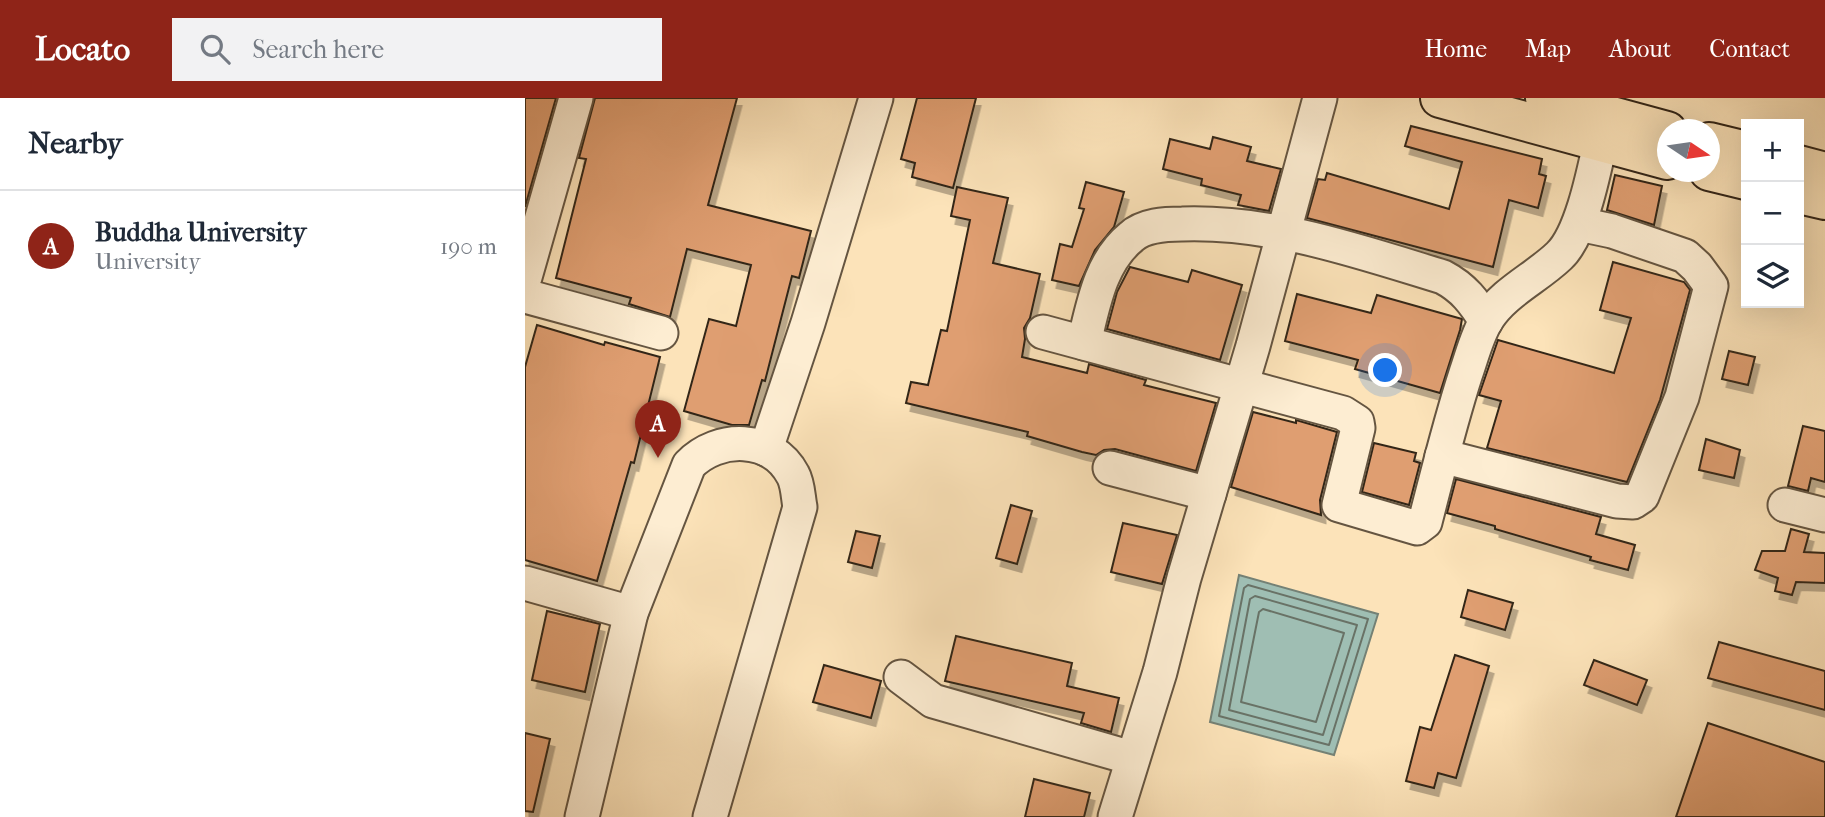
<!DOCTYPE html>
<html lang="en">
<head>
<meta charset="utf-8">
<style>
	body { margin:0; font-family:"IM FELL French Canon",serif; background:#f2f2f3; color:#1f2937 }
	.controls { position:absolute; right:21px; top:21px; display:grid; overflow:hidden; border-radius:0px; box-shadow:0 7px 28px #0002 }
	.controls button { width:63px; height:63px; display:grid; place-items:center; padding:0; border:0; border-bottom:2px solid #e0e1e3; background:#fff; color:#1f2937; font:35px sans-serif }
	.compass { position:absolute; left:1132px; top:21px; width:63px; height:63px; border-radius:50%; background:#fff; box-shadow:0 7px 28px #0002; rotate:103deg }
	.you { position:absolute; left:861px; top:273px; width:24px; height:24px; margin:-18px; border:5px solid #fff; border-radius:50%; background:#1a73e8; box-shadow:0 0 0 10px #1a73e833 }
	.badge { display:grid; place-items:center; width:46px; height:46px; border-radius:50%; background:#8f2418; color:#fff; font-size:23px; font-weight:700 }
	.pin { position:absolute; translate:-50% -58px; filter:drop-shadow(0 2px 4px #0008) }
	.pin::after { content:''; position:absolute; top:37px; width:24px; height:21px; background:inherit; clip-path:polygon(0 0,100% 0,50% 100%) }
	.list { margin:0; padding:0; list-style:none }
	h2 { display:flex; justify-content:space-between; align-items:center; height:91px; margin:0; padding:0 28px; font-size:30px }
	h2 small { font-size:23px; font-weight:400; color:#747a83 }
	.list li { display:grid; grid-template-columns:46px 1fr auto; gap:21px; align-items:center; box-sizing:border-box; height:112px; padding:0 28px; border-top:2px solid #e0e1e3 }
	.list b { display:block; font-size:26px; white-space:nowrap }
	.list p { margin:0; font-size:23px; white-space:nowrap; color:#747a83 }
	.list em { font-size:23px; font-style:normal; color:#747a83 }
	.icon { flex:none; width:38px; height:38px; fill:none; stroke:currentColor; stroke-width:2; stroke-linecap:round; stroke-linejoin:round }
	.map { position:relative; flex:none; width:1300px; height:719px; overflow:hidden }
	header { display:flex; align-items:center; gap:42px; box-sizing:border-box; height:98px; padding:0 35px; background:#8f2418; color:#fff }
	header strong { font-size:33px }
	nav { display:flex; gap:38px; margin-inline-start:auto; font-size:24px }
	.search { width:490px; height:63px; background:#f2f2f3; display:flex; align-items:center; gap:18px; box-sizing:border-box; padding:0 24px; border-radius:0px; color:#747a83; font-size:26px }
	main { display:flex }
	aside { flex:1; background:#fff }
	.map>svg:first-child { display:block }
	.water { fill:#9fbeb3; stroke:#748175; stroke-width:2 }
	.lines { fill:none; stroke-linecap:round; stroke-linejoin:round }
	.shore { stroke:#697266; stroke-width:2 }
	.building { fill:#df9e71; stroke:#332619; stroke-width:2; filter:url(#shadow) }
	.minor-casing { stroke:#655541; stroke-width:37 }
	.major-casing { stroke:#332619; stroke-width:42 }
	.minor { stroke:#fdedd2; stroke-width:33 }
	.major { stroke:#fce3b9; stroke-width:38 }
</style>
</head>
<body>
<header>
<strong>Locato</strong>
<div class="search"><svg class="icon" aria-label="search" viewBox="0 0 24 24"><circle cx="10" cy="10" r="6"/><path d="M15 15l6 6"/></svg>Search here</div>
<nav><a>Home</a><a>Map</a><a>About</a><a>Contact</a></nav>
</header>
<main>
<aside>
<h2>Nearby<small></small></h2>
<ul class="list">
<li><span class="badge">A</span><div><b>Buddha University</b><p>University</p></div><em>190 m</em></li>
</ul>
</aside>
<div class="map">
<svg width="1300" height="719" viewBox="0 0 1300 719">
	<defs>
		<filter id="shadow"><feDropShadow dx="4.5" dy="8" stdDeviation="0" flood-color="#0004"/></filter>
	</defs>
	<rect width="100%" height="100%" fill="#fce3b9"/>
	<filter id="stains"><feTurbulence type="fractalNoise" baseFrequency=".00286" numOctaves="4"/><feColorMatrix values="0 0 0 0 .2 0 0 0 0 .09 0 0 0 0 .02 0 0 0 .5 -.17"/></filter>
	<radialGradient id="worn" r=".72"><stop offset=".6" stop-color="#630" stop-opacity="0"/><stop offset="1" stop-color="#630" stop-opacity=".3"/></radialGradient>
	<path class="water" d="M714,477L853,516L809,657L685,624Z"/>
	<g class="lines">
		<g class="shore">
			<path d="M723,487L843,521L804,647L694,618L719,490Z"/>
			<path d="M730,498L832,527L798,637L704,612L725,501Z"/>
			<path d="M738,511L819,535L791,624L716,604L734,514Z"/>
		</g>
	</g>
	<g class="building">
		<path d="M0,0H31L0,109Z"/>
		<path d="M70,0H212L183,107L286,133L274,180L267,178L240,283L237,282L224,327H207L159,313L184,221L211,228L226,167L162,151L145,219L104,206L106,200L31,180L61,61L54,60Z"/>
		<path d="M392,0H451L428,90L387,79L390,65L376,61Z"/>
		<path d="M886,28L1017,61L1014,76L1021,78L1013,110L984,102L968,169L782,120L793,81L800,82L802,75L924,111L937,64L880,48Z"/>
		<path d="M688,39L726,49L722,63L756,71L744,113L713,107L716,97L676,87L677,81L638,71L645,41L685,51Z"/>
		<path d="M1090,77L1137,88L1129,127L1082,112Z"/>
		<path d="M561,84L599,94L589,129L570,152L554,188L527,182L535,146L547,149L559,111L554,110Z"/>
		<path d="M432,89L483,100L468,165L515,176L505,220L499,230L500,241L497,259L562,275L564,266L621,282L619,287L691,305L671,373L590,351L579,352L571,357L557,354L502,338L503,334L381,305L386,284L403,287L416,232L422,233L445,122L426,118Z"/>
		<path d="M1088,164L1159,184L1165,192L1135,302L1102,384L962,350L976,303L954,297L973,242L1089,275L1106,220L1075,212Z"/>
		<path d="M605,169L663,184L667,172L717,187L695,262L582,231L592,194Z"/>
		<path d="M772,196L846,215L852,197L937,221L935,232L915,295L830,271L833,262L760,243Z"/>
		<path d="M12,227L79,247L80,244L135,259L109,365L106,364L72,483L0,462V269Z"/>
		<path d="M1204,253L1230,259L1223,287L1197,281Z"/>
		<path d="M728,314L771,325V322L812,334L795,402L796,417L706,389Z"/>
		<path d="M1278,328L1300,333V384L1286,380L1283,393L1263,388Z"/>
		<path d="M1181,341L1215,352L1209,380L1174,372Z"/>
		<path d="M849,345L891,355L889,363L895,365L884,407L837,394Z"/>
		<path d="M931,381L1076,419L1071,436L1110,447L1103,472L1065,462L1066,459L970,431V428L922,415Z"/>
		<path d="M486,407L507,413L492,466L471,460Z"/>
		<path d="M598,425L652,437L637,486L586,474Z"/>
		<path d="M1266,431L1284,436L1279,454L1300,455V485L1271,484L1267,497L1250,493L1253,480L1230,472L1237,453H1260Z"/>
		<path d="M331,433L355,438L347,470L323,464Z"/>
		<path d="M943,492L988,505L980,532L936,519Z"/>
		<path d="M22,513L75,526L60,594L7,582Z"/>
		<path d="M431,538L547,565L542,588L594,600L586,634L556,625L559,615L420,583Z"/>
		<path d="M1194,544L1300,573V612L1183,580Z"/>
		<path d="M930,557L964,568L931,680L913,675L909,690L881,683L895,629L906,632Z"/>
		<path d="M1069,562L1122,582L1112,607L1059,587Z"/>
		<path d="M299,567L356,583L346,620L288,604Z"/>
		<path d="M1183,625L1300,664V719H1151Z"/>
		<path d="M0,635L25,641L8,714L0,713Z"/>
		<path d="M509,681L565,695L559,719H500Z"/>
	</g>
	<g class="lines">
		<defs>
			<g id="minor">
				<path d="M0,179L51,0"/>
				<path d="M0,198L136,235"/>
				<path d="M518,234L818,315L832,324L833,330L814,407L892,430L900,424C913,374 925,324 941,275C947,258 952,237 962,221C979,194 1011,180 1034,158C1060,134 1072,56 1081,19"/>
				<path d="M559,245C568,208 575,164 606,139C619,127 640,126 657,126C747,123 833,153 918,179C939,190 949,204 961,223"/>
				<path d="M241,351L283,225L351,0"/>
				<path d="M917,358L1092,403L1108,404L1117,398L1157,299L1186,188L1172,169L1160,158L1087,133L1054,126"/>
				<path d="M585,370L684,396"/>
				<path d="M1260,407L1300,417"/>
				<path d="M0,485L106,515"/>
				<path d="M376,579L408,603L607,660"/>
				<path d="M57,719L106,515L164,367C193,337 247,337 268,377C273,386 273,399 275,409L185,719"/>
				<path d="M590,719L635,574L659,480L728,248L795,0"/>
			</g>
			<g id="major">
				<path d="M915,0L1142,62"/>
				<path d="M1020,0L1142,33"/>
				<path d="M1184,44L1221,53"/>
				<path d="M1274,67L1300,74"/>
				<path d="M1184,73L1221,82"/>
				<path d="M1274,96L1300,102"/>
			</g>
		</defs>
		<use href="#minor" class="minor-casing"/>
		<use href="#major" class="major-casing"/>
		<use href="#minor" class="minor"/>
		<use href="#major" class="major"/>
	</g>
	<rect width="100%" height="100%" filter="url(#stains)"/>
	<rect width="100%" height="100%" fill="url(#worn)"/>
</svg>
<div class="controls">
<button>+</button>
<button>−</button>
<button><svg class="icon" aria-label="layers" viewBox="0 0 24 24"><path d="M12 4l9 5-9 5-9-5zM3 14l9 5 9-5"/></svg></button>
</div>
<svg class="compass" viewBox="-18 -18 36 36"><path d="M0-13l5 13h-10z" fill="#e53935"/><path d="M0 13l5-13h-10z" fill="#747a83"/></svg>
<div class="you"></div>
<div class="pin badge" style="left:133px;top:360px">A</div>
</div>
</main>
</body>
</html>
